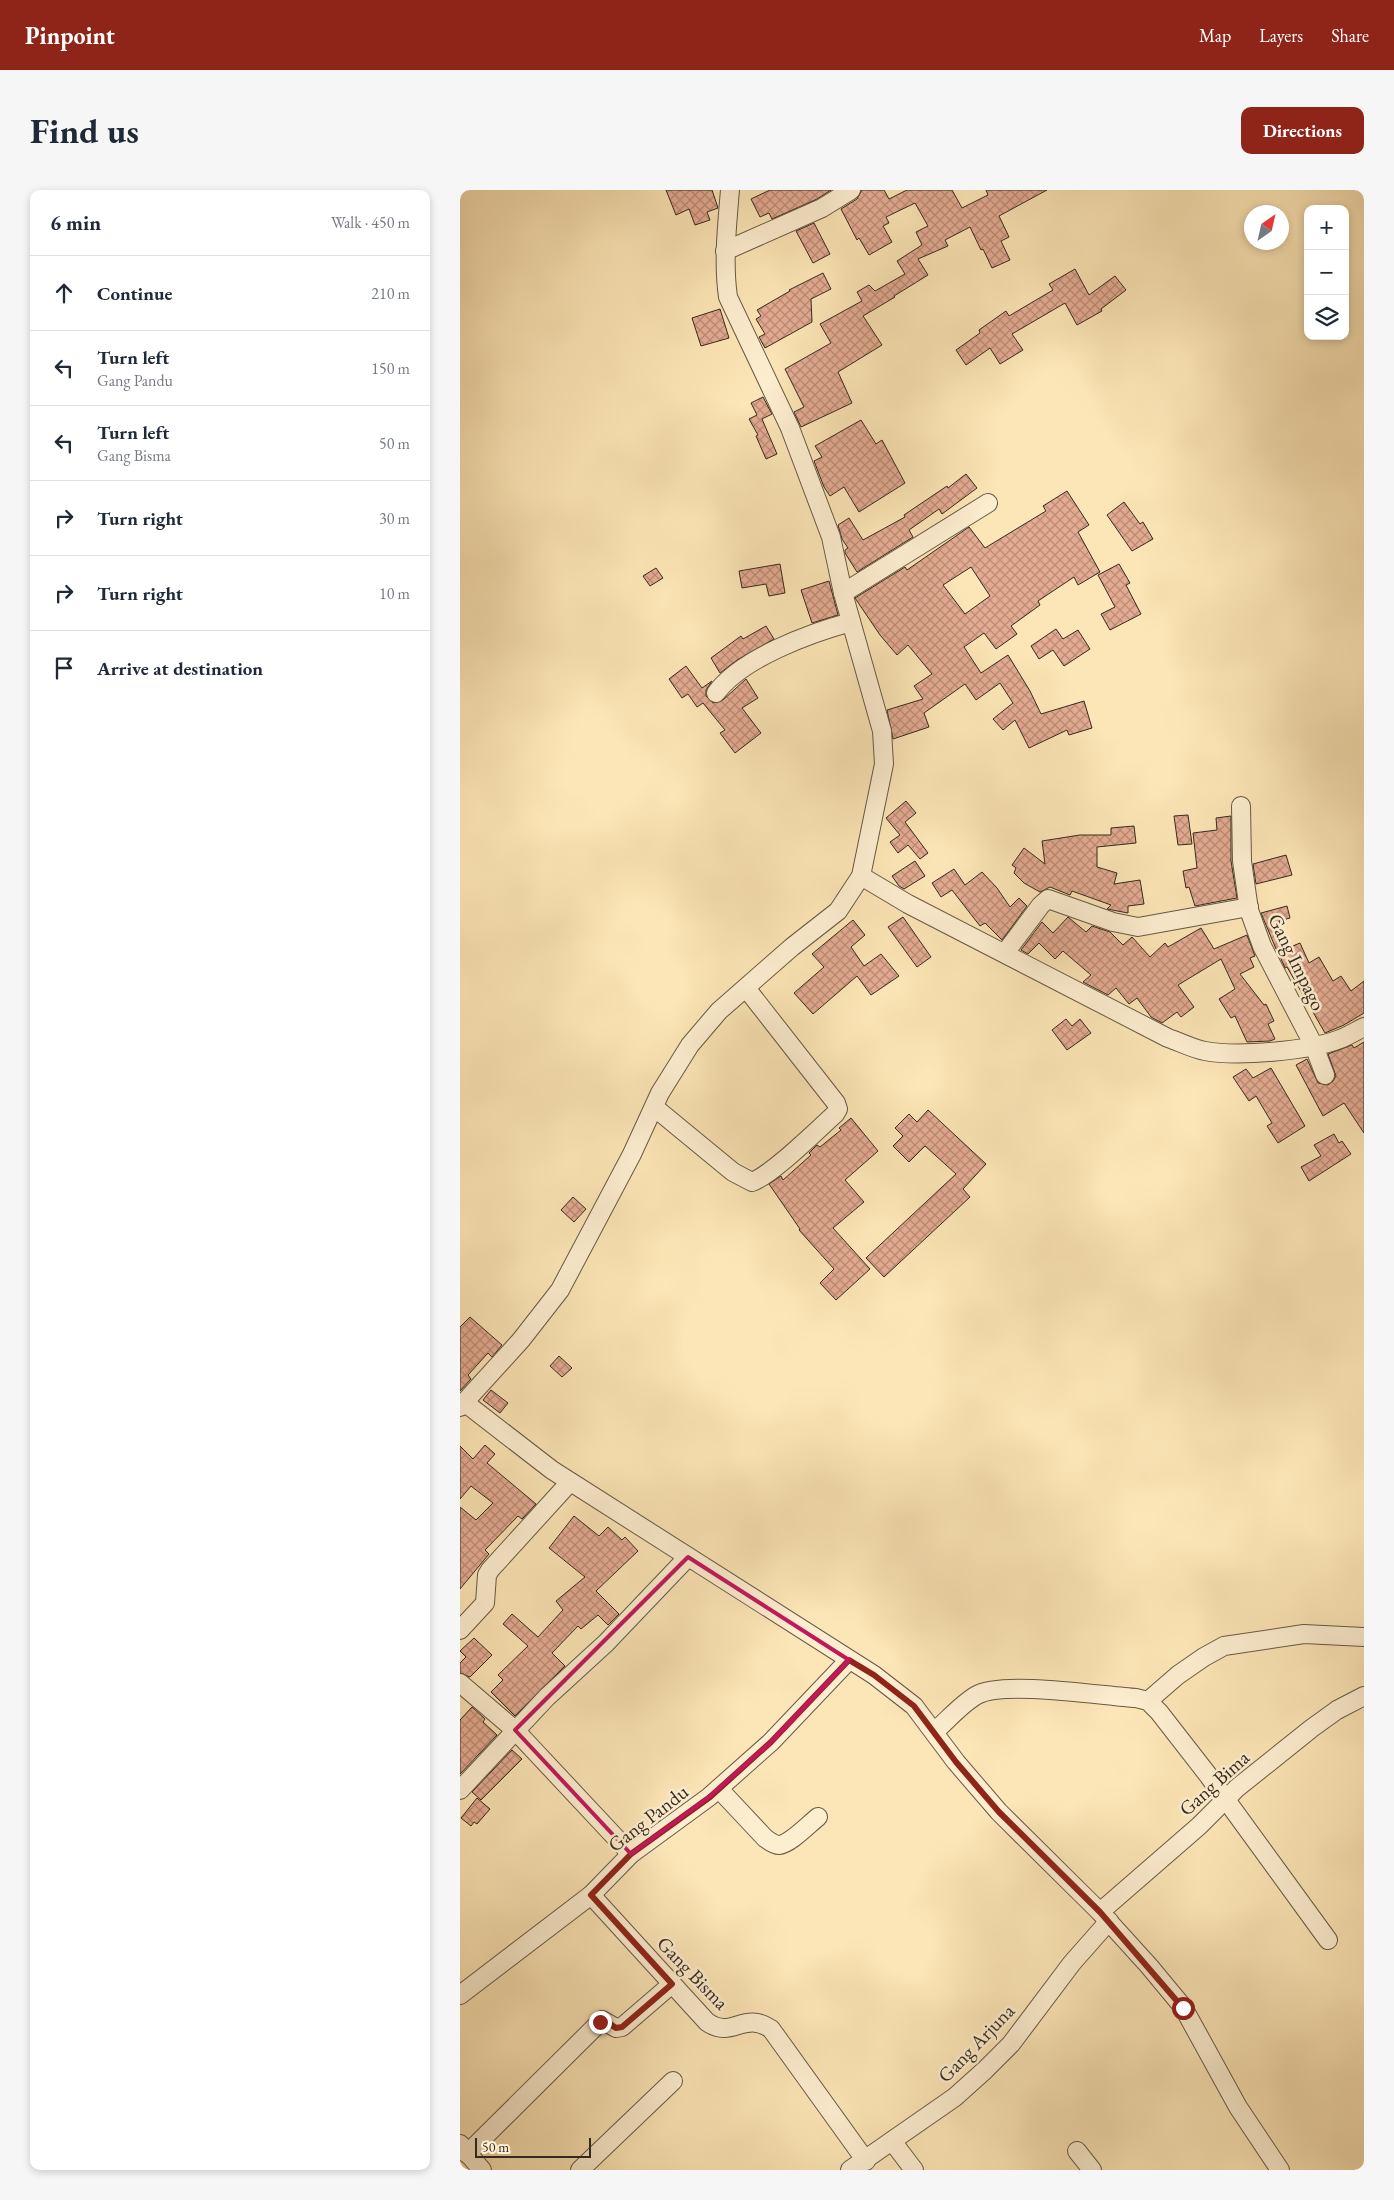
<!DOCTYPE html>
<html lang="en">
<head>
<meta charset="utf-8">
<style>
	body { margin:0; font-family:"EB Garamond",serif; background:#f6f6f7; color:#1f2937 }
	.controls { position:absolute; right:15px; top:15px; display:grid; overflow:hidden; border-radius:10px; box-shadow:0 2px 8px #0003 }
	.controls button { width:45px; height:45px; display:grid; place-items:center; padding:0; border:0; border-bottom:1px solid #e0e1e3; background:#fff; color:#1f2937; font:25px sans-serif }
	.compass { position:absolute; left:784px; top:15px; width:45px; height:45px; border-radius:50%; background:#fff; box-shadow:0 2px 8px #0003; rotate:34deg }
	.scale { position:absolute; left:15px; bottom:12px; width:116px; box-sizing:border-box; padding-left:5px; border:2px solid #342a1f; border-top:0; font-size:14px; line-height:18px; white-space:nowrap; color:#342a1f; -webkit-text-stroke:4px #fdeed0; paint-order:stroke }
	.stop { position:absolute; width:15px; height:15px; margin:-11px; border:4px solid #8f2418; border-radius:50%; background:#fff }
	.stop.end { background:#8f2418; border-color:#fff; box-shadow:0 1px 5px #0008 }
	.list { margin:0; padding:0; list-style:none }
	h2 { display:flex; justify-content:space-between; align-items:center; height:65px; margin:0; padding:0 20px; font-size:21px }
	h2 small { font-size:16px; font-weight:400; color:#747a83 }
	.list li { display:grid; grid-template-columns:32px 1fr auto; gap:15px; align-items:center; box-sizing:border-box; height:75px; padding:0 20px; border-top:1px solid #e0e1e3 }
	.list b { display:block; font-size:19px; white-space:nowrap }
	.list p { margin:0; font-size:16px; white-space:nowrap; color:#747a83 }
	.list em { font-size:16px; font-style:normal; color:#747a83 }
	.icon { flex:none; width:28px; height:28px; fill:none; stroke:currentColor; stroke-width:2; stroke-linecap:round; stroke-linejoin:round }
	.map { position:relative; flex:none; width:904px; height:1980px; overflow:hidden; border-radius:10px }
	header { display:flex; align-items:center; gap:30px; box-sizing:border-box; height:70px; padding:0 25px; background:#8f2418; color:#fff }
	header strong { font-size:24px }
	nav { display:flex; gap:28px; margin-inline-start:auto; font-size:18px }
	.intro { display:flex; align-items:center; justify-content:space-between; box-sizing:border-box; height:120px; padding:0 30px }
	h1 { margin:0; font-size:35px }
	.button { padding:12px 22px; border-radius:10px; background:#8f2418; color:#fff; font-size:18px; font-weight:700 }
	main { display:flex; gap:30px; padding:0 30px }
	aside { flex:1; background:#fff; border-radius:10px; box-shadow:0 2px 8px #0003 }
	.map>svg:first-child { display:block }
	.building { fill:url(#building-cross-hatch); stroke:#342a1f; fill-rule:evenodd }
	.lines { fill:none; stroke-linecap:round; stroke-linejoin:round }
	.minor-casing { stroke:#665945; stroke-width:20 }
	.minor { stroke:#fdeed0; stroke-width:18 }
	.route { stroke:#8f2418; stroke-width:6 }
	.marked { fill:none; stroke:#c2185b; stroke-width:4; stroke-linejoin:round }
	.labels { text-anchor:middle; stroke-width:5; stroke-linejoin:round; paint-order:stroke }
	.street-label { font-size:20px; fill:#342a1f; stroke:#fdeed0 }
</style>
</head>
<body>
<header>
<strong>Pinpoint</strong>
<nav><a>Map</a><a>Layers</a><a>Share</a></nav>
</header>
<div class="intro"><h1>Find us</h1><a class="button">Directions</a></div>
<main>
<aside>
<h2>6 min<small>Walk · 450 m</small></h2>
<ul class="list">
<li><svg class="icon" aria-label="ahead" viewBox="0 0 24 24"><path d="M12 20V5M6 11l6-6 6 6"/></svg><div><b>Continue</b></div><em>210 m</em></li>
<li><svg class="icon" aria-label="left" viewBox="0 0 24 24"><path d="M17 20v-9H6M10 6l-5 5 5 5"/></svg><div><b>Turn left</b><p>Gang Pandu</p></div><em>150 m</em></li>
<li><svg class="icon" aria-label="left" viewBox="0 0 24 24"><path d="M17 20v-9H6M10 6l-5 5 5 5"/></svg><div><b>Turn left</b><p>Gang Bisma</p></div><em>50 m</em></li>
<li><svg class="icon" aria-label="right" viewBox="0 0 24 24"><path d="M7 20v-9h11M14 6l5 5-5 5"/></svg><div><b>Turn right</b></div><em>30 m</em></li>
<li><svg class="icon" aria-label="right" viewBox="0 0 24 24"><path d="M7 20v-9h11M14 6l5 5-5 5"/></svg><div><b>Turn right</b></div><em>10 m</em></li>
<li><svg class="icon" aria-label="arrive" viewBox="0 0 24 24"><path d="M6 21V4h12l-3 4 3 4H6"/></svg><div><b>Arrive at destination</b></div></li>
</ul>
</aside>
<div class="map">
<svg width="904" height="1980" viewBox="0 0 904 1980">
	<defs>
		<pattern id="building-cross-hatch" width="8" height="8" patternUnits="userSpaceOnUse" patternTransform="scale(1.25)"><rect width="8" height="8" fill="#e4ab91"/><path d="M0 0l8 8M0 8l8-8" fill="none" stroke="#ba8b76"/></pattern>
	</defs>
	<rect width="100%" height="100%" fill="#fce5b6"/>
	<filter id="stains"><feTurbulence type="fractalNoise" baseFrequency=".004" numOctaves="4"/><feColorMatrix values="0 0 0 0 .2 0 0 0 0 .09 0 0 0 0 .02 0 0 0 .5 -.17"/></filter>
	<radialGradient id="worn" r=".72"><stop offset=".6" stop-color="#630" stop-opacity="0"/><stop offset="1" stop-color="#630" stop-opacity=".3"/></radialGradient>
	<g class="building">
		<path d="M206,0H252L258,18L247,22L250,30L235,35L229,19L216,25Z"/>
		<path d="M310,0H371L357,9L312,29L309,23L300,27L291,9Z"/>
		<path d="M402,0H424L429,9L447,0H492L502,18L528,5L526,0H587L539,26L549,47L541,51L550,70L532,78L523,59L521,60L510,37L485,50L488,56L458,69L468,85L434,106L435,107L403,126L422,155L378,182L392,213L341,237L334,222L344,217L325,179L371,153L360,134L402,111L397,102L409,95L415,101L445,84L437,71L462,55L456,42L468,36L455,13L426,27L429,33L423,36L432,52L409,65L399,48L397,50L381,19L397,9Z"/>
		<path d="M354,33L370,64L353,73L336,41Z"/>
		<path d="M615,79L629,105L655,86L666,100L641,119L642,121L617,135L605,113L552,144L563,160L540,174L530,158L506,175L496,160L520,143L519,140L546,121L549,126L593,100L589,94Z"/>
		<path d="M363,83L371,99L351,109L352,132L305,158L299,147L305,144L296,129L301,126L297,120L330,101L329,100Z"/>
		<path d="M260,119L269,148L241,156L232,128Z"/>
		<path d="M303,207L312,224L302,229L317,264L306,269L296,246L298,245L289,229L297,225L291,213Z"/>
		<path d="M401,230L416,254L422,250L445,293L399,322L384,297L370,306L364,297L354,271L362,267L355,256Z"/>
		<path d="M506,284L517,298L482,324L479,319L449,340L453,347L397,382L385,363V360L388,358L382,349L378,335L389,328L403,350L445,327L444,325L487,296L488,298Z"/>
		<path d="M607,301L629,335L618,342L640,382L618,395L614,387L578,411L580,415L551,436L557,444L536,459L524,443L504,457L521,483L548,465L570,501L581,524L624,511L632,538L609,545L607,540L569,558L555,530L543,540L533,529L553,513L540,493L516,510L505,494L464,523L469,537L433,549L427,520L463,509L454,496L472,484L448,455L437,465L420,445L395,408L445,377L447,380L509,337L525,358L586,321L583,316ZM511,377L530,406L505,424L483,395Z"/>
		<path d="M664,312L680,334L683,332L693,349L672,361L647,325Z"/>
		<path d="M320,374L325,403L309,406L306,394L282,398L279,381Z"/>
		<path d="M659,374L670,393L666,395L681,424L650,440L641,424L655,417L638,385Z"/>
		<path d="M196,378L203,388L190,396L183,386Z"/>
		<path d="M369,391L378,425L352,433L341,400Z"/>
		<path d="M306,436L314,449L277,470L260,483L251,468L281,446L283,449Z"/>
		<path d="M596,439L603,449L618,440L630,459L604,476L593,460L579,469L571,456Z"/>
		<path d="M226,476L242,498L252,491L246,500V506L253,513L263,510L286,489L298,508L282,518L301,543L275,563L260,543L265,540L243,513L237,517L228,504L222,508L209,489Z"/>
		<path d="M446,611L456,623L445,632L468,663L460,669L448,655L438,663L430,652L440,645L426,628Z"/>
		<path d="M728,625L732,654L718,655L714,626Z"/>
		<path d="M771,626V671L777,708L735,716L729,697L726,698L723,681L737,678L733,643L757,640L756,628Z"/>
		<path d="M674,636L676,653L637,657V677L657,683L654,694L680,690L684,714L668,716V723L647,719L651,715L612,701L610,705L590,697L580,702L564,693L554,683L556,678L552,675L564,658L585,674L582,651L620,645H651V638Z"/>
		<path d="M826,665L832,685L796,694L793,674Z"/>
		<path d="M455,671L465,686L444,699L439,696L432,686Z"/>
		<path d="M494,679L505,695L522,682L537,698L550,717L559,708L567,716L542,750L525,733L520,736L492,700L481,707L472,693Z"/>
		<path d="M827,716L830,728L819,731L827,755L816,759L801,723Z"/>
		<path d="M443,727L471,767L457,777L428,737Z"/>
		<path d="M608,727L626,742L632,736L650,742L663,755L672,747L690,767L705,753L708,757L741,738L754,759L787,745L795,766L790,768L794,777L780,784L804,815L806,814L814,831L808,834L815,849L810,851L787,852L775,826L771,828L759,809L775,799L761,769L718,795L734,817L721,827L717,822L702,833L691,827L677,808L669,814L656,798L648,805L623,792L631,785L603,761L595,769L579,753L568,764L561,760L582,732L593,743Z"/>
		<path d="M393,730L405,745L391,757L404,776L421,764L439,786L411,805L397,786L353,824L334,803L364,777L352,764Z"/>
		<path d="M840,753L849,773L859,767L873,791L881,786L891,801L904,791V823L884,835L865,843L827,777L825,778L818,762Z"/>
		<path d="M606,829L612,836L620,829L631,843L607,860L592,840Z"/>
		<path d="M904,852V943L884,913L863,926L836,875L847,869L858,893L868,895L873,891L876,886L868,864L892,855L894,858Z"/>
		<path d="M811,878L845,936L818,953L807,936L812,933L796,906L789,911L773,887L786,879L793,888Z"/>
		<path d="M468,920L526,974L503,999L510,1007L424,1087L406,1068L496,984L465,956L449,972L433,956L443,946L435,938L449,924L457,932Z"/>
		<path d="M391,928L418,961L385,990L404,1012L373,1038L410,1079L376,1110L360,1093L374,1079L339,1040L340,1039L309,994L321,986L323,990L351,965L349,963L357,955L360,957L381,940L379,938Z"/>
		<path d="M874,944L879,953L882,951L891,964L849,991L841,977L861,966L854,955Z"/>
		<path d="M113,1007L126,1019L114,1032L101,1020Z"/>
		<path d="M10,1127L42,1155L32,1167L28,1163L8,1185L11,1189L0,1201V1137Z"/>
		<path d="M99,1166L112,1178L102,1187L90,1176Z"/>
		<path d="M31,1200L48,1213L40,1223L23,1210Z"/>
		<path d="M25,1255L35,1264L27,1273L76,1314L62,1329L58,1326L25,1360L29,1364L0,1399V1317L16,1330L33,1313L11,1296L0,1309V1256L13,1269Z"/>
		<path d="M114,1326L139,1346L148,1337L162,1350L165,1347L178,1361L136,1401L159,1424L148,1435L138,1425L121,1439L118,1436L92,1463L105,1476L55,1526L31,1502L43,1490L38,1485L68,1456L43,1434L52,1424L78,1447L103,1420L96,1411L125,1387L89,1358Z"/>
		<path d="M14,1448L32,1465L10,1487L0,1483V1473L6,1467L0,1461Z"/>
		<path d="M12,1517L25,1529L23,1532L37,1545L0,1584V1530Z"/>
		<path d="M52,1560L62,1569L21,1610L12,1602Z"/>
		<path d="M17,1608L30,1619L17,1634L14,1632L11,1636L1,1628Z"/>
	</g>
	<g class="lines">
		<defs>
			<g id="minor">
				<path d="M265,61L362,18L391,0"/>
				<path d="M383,403L528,313"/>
				<path d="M256,503C282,468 350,443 391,432"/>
				<path d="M781,616L782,671L789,720L802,756L854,856L865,885"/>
				<path d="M401,686L448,714L708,848C720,852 733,859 745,861C777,867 849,861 880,849C888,846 896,841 904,837"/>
				<path d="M545,763L581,715L588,709L653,732L678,737L789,717"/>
				<path d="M194,917L273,982L292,992C313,984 356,941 375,924L378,919L376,913L286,798"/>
				<path d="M4,1212L92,1280L414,1485L454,1516L496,1572L539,1622L640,1722L689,1776L723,1817L778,1917L820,1980"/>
				<path d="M0,1217L61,1150L100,1100L172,964L200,903L230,855L259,821L332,757L378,721L401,686L424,574L422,541L383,403L371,347L330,238L268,107C263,72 267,36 270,0"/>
				<path d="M0,1440L25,1413L27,1385L30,1380L110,1292"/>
				<path d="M0,1493L55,1540L171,1664"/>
				<path d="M688,1511L718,1485L744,1467L764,1456L844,1444L904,1447"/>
				<path d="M474,1542C488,1530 501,1514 517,1505C543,1490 643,1506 676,1508L688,1511L699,1522L748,1585L868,1750"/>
				<path d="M259,1599L305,1648C309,1651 314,1655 319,1655C330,1654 349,1634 358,1627"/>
				<path d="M0,1600L87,1507L146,1453L228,1367"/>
				<path d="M131,1705L247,1832C273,1850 283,1820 311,1839L406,1971"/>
				<path d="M640,1722L739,1636L777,1598L852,1538L877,1520L904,1506"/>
				<path d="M0,1805L131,1705L171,1664L249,1607L311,1552L389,1470"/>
				<path d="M432,1951L454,1980"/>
				<path d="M0,1954L22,1980"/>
				<path d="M617,1961L632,1980"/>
				<path d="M7,1964L142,1830L156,1838L162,1837L212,1794"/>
				<path d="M120,1980L213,1891"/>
				<path d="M390,1980L495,1907L525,1880L551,1854L612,1773L649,1731"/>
			</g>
		</defs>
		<use href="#minor" class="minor-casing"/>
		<use href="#minor" class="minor"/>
	</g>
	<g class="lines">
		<path class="route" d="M140,1832L144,1830L156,1838L162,1837L212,1794L131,1705L171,1664L250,1607L311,1552L389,1470L414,1485L454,1516L496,1572L539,1622L640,1722L723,1818"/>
	</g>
	<path class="marked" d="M228,1367L389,1470L311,1552L249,1607L171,1664L55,1540Z"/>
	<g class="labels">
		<g class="street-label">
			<text transform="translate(837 772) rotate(64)" y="7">Gang Impago</text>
			<text transform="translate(754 1593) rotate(-42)" y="7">Gang Bima</text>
			<text transform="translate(188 1628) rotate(-38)" y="7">Gang Pandu</text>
			<text transform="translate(233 1783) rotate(46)" y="7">Gang Bisma</text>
			<text transform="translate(516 1853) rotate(-46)" y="7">Gang Arjuna</text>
		</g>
	</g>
	<rect width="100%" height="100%" filter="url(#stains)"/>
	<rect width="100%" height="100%" fill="url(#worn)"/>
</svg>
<div class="controls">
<button>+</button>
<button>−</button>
<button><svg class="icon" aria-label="layers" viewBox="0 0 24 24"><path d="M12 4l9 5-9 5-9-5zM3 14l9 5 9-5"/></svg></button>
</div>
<svg class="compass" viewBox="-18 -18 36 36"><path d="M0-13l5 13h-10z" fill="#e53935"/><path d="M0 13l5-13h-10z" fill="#747a83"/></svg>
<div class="scale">50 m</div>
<div class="stop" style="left:723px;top:1818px"></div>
<div class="stop end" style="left:140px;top:1832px"></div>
</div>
</main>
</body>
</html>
